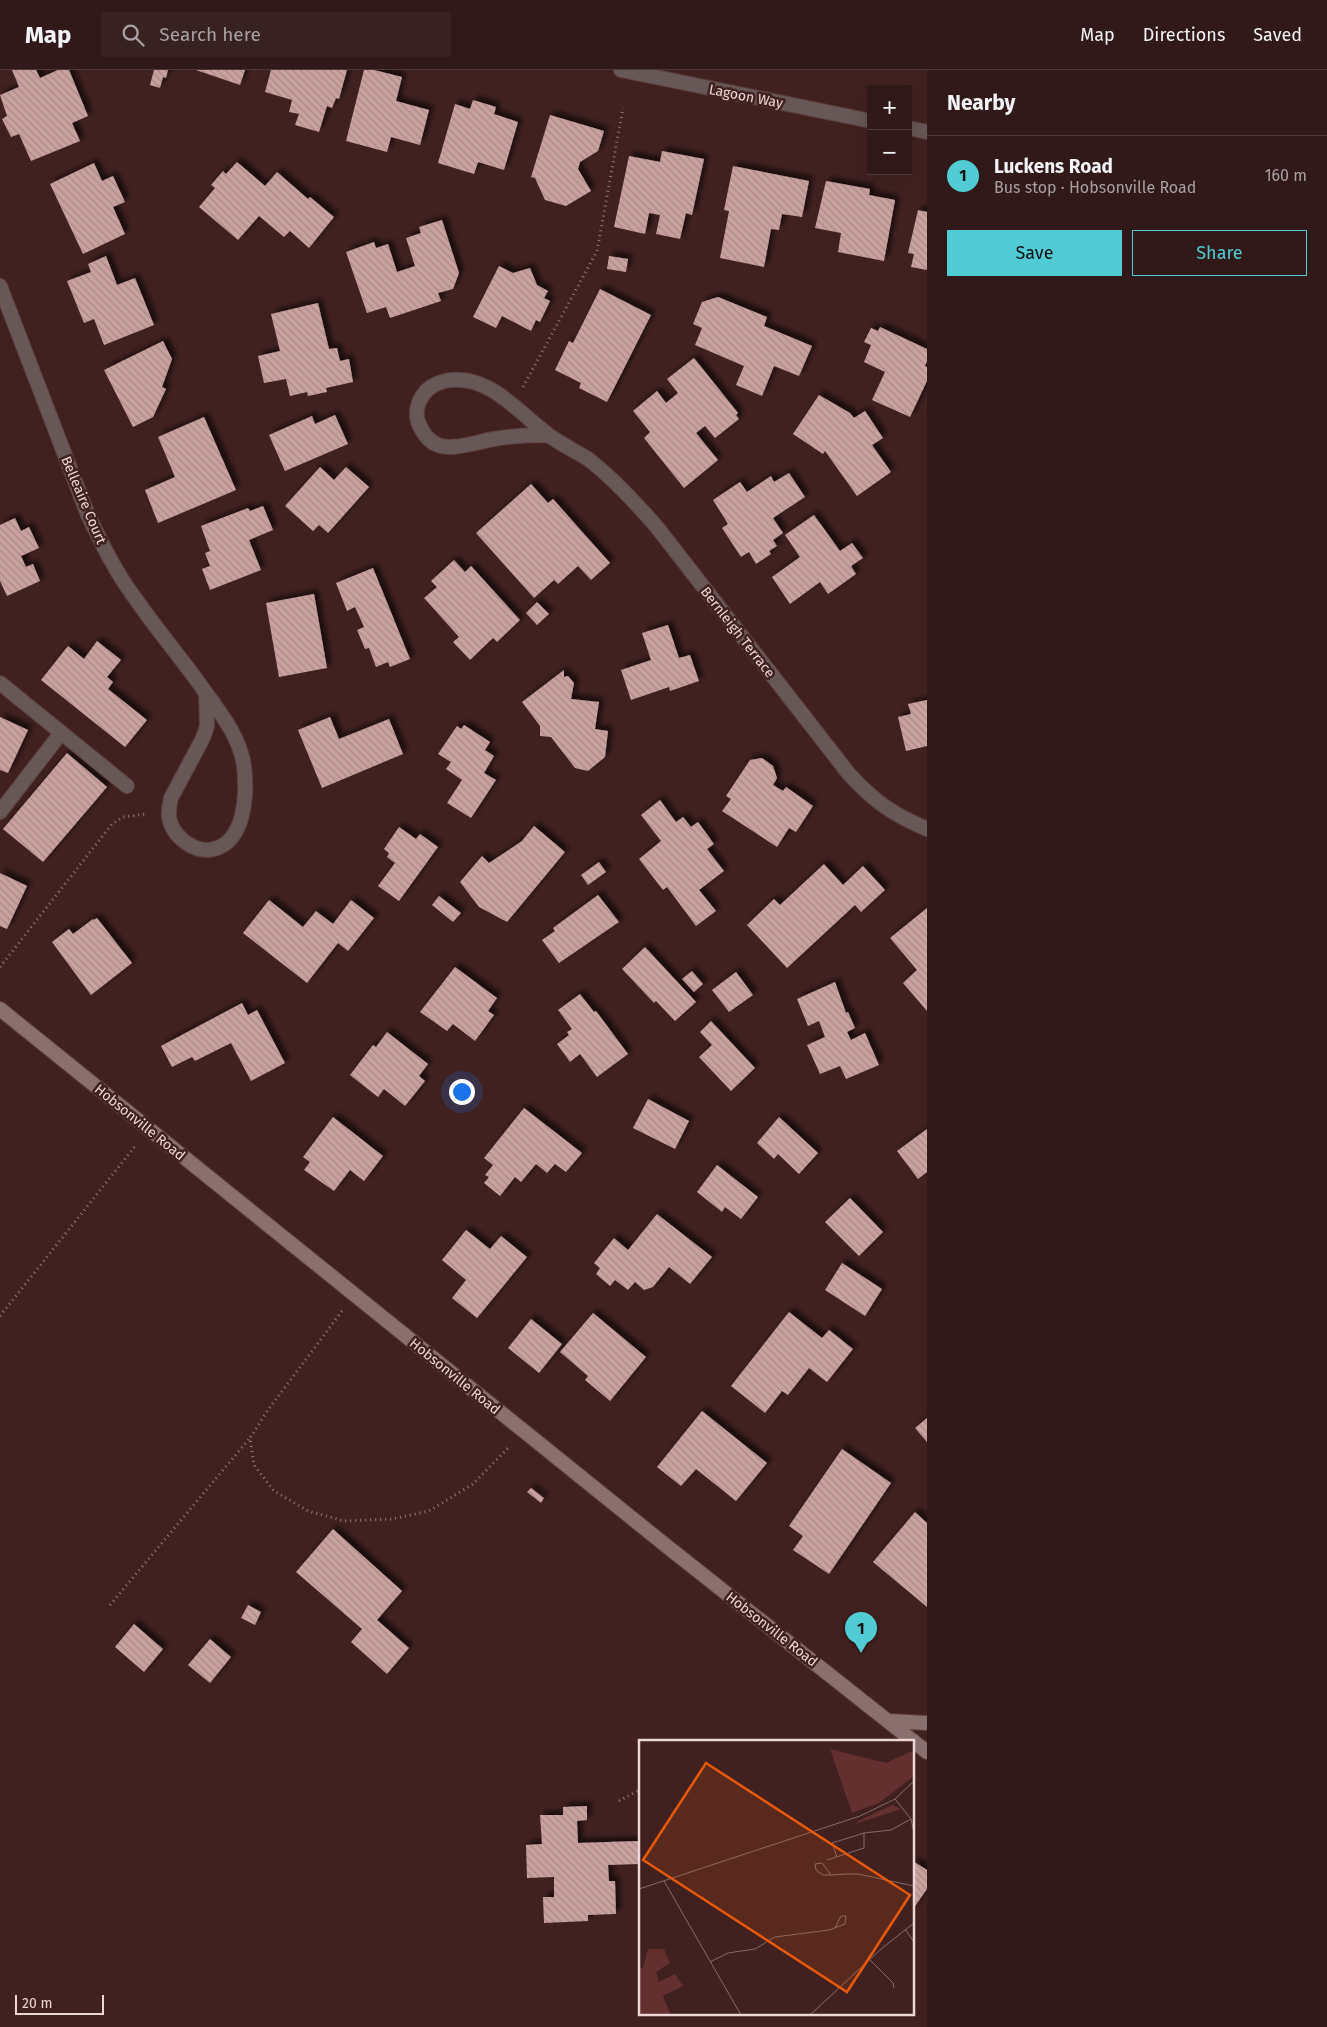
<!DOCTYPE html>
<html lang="en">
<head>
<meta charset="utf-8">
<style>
	body { margin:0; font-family:"Fira Sans",sans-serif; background:#382221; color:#f1f3f6 }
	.controls { position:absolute; right:15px; top:15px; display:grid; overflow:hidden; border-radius:0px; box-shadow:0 5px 20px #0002 }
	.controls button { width:45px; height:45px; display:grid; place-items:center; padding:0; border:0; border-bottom:1px solid #4b3837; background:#301918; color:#f1f3f6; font:25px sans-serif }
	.scale { position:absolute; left:15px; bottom:12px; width:89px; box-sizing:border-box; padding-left:5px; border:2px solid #edd7d6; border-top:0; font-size:14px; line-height:18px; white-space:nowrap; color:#edd7d6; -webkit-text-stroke:4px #402120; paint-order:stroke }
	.you { position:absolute; left:461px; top:1021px; width:18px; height:18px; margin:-12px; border:4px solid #fff; border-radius:50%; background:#1a73e8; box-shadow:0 0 0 8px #1a73e833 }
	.badge { display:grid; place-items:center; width:32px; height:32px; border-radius:50%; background:#51ccd5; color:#111; font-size:16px; font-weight:700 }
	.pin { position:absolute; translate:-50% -41px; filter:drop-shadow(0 1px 2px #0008) }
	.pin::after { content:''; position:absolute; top:26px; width:18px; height:15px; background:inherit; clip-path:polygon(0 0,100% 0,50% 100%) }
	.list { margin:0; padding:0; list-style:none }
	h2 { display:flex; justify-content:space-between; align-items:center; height:65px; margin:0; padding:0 20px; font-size:21px }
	h2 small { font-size:16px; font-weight:400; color:#a8a0a2 }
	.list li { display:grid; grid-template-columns:32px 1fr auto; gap:15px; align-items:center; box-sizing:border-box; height:80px; padding:0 20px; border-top:1px solid #4b3837 }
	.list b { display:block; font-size:19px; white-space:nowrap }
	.list p { margin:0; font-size:16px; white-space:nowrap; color:#a8a0a2 }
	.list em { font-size:16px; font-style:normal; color:#a8a0a2 }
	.actions { display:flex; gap:10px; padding:15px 20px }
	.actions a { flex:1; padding:11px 0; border:1px solid #51ccd5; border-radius:0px; text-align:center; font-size:18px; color:#51ccd5 }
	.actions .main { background:#51ccd5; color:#111 }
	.icon { flex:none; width:28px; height:28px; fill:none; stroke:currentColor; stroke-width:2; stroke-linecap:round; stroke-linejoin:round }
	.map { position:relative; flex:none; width:927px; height:1957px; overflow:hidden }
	header { display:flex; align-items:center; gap:30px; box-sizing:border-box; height:70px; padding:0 25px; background:#301918; border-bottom:1px solid #4b3837 }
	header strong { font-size:24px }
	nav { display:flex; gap:28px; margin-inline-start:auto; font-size:18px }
	.search { width:350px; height:45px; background:#382221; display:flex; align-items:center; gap:12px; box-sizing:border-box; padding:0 18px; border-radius:0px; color:#a8a0a2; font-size:19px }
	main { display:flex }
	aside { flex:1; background:#301918 }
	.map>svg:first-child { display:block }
	.building { fill:url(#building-back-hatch); filter:url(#shadow) }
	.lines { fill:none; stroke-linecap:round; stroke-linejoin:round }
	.minor-casing { stroke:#5c3e3d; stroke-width:16 }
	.tertiary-casing { stroke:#5c3e3d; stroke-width:16 }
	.secondary-casing { stroke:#5c3e3d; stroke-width:16 }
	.path { stroke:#937877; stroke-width:3; stroke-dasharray:1 4; stroke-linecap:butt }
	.minor { stroke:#675756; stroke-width:14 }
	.tertiary { stroke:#675756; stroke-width:14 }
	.secondary { stroke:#896f6e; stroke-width:14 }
	.labels { text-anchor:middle; stroke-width:5; stroke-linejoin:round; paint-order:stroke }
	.street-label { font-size:14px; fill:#edd7d6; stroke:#402120 }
	.inset-road { fill:none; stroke:#856a69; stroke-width:1 }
	.view { fill:#e8590c; fill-opacity:0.15; stroke:#e8590c; stroke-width:2.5 }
	.inset-edge { fill:none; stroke:#edd7d6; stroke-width:2.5 }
</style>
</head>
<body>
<header>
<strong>Map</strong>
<div class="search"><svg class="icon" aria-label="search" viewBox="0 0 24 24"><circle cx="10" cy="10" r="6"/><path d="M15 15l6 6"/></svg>Search here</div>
<nav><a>Map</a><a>Directions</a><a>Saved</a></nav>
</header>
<main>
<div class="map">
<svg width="927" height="1957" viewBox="0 0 927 1957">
	<defs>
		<pattern id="building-back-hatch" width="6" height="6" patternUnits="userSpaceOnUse" patternTransform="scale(1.25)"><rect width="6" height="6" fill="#c9a19f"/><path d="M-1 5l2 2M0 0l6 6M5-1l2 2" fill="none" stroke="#a88987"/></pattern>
		<filter id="shadow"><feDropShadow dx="4.5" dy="-4.5" stdDeviation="2.5" flood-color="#0009"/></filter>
	</defs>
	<rect width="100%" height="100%" fill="#402120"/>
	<g class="building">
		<path d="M12,0H36L40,8L58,0H69L88,46L72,53L80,71L31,91L19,64L11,67L2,49L7,46L0,25L19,17Z"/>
		<path d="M154,0H168L166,8L163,7L160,18L150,15Z"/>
		<path d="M196,0H245L240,15Z"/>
		<path d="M271,0H347L339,29L336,28L332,38L327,36L319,62L295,55L299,44L289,42L292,30L265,22Z"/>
		<path d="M364,0H374L402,7L396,31L429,40L420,75L391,67L387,82L346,71Z"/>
		<path d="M473,30L496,37L494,44L518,52L504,100L478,92L474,104L438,93L455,34L470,39Z"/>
		<path d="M550,45L604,61L598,81L580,92L578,99L591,121L566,136L545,130L535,108L531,107Z"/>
		<path d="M662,81L704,89L692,145L686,143L680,169L656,164L660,145L649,143L645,164L614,157L629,86L660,92Z"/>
		<path d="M237,92L265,116L277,102L308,129L310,127L334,147L309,178L290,161L284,167L259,146L238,170L199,137L215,118L211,115L223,101L226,104Z"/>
		<path d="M94,93L102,111L113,106L125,132L113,137L125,164L83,184L50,114Z"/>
		<path d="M733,96L809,111L802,147L782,144L779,160L771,159L764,197L720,188L729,141L724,140Z"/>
		<path d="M826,111L870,119L869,125L895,130L884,191L838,182L841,163L815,158Z"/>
		<path d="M918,140L927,142V200L911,197L914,184L908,183Z"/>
		<path d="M442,150L459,203L453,219L438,223L441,231L390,248L386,237L367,243L346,182L374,172L376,178L388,174L397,202L415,196L406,168L421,163L419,157Z"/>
		<path d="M106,186L117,215L135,208L154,255L104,275L94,249L84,253L67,211L91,202L88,194Z"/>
		<path d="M609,186L628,189L626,202L607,199Z"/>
		<path d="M499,196L513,203L530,198L537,215L548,221L544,228L550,231L540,252L536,250L531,261L502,246L496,258L473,247Z"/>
		<path d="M600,219L651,245L607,332L579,318L581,313L555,300L569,271L573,273Z"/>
		<path d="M718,227L767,247L764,256L812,276L799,306L774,296L762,326L736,315L744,296L695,275L702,258L693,254L702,232Z"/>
		<path d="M318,233L329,279L337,278L340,291L349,289L353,312L326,318L327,322L308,326L307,322L290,326L286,309L264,313L258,286L280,281L271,244Z"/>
		<path d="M880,257L927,279V291L925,296L927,297V311L910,347L872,330L885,302L864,292L871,275L864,272L871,258L878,261Z"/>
		<path d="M163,271L172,289L162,317L166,319L153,347L133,357L104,300Z"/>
		<path d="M694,288L738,343L736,345L739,349L715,368L705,356L696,363L718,390L684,418L644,368L650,362L633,341L657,321L666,333L678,323L667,309Z"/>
		<path d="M819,325L850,343L854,348L865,341L883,368L872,375L891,402L857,426L825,381L823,384L793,364Z"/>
		<path d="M335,345L348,374L285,401L269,365L312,346L315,354Z"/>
		<path d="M204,347L236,420L158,453L145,420L175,407L158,367Z"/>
		<path d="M320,397L334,410L346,397L369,417L328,463L319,455L313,461L285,436Z"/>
		<path d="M789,403L805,427L773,448L783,463L773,470L777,476L769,481L771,484L756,494L749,482L741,487L722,458L728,454L713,430L740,412L747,422L771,406L774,412Z"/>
		<path d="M531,414L548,433L553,429L610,493L591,510L578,496L558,514L554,510L534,528L476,463Z"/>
		<path d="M263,436L273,460L249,470L261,500L210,520L202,499L210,496L205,483L210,481L201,456L248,438L250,441Z"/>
		<path d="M814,445L840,481L852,473L863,488L851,496L856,504L828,524L820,512L790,534L772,507L800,487L785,465Z"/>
		<path d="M15,448L21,461L29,457L39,478L21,486L26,497L33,494L40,511L7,526L0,511V455Z"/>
		<path d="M454,490L465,502L471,496L520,550L497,572L493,568L470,590L453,572L459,567L424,528L437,517L431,511Z"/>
		<path d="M373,498L410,589L390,597L388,592L376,597L369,578L365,579L357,560L364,557L355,537L347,541L336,513Z"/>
		<path d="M314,524L327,598L279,607L266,533Z"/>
		<path d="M537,532L549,544L537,555L526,543Z"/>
		<path d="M668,555L679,588L690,585L699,611L670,621L669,617L631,630L621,600L651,590L642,563Z"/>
		<path d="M97,571L121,590L107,607L113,612L108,619L147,650L125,677L41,610L68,576L84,589Z"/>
		<path d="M564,600V607L568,606L574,613L571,629L599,632L595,659L608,661L605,687L588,701L575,698L551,667L540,666V656L522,632Z"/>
		<path d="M927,630V676L906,681L898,647L911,644L908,634Z"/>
		<path d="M0,647L28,660L8,703L0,700Z"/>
		<path d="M330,647L339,669L389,649L403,684L322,718L298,660Z"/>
		<path d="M464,655L490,672L485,680L494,686L484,703L496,710L471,748L447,733L462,710L446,699L451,692L438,684L457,656L461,659Z"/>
		<path d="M67,683L107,717L43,792L3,759Z"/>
		<path d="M762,688L773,696L777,708L773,715L783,721L786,717L813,736L796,762L789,758L777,777L722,741L731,729L726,726L750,690Z"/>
		<path d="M660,730L676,752L683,747L691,757L698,752L714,774L707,779L724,801L699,820L716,841L696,856L667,817L663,820L639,789L661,771L641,745Z"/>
		<path d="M534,756L565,782L507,852L479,837L460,812L482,786L489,793L522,771Z"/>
		<path d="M399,757L416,769L420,764L438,777L399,831L378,816L395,793L387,787L389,783L384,779Z"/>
		<path d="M599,792L606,802L588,815L581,805Z"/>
		<path d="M824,794L843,815L863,796L885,820L861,842L855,835L787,898L747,855L774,829L780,835Z"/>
		<path d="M0,803L27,816L7,859L0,856Z"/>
		<path d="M598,825L619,852L559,893L542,870L555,861L553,858Z"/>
		<path d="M439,826L461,843L453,852L432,835Z"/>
		<path d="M269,830L303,857L316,841L333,854L351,830L374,848L348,881L338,873L307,913L243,863Z"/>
		<path d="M927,838V941L903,913L917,900L890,868Z"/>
		<path d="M97,848L132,893L91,925L52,872L69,859L73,864L93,849L94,850Z"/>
		<path d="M645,877L696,932L675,951L656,931L654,933L622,899Z"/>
		<path d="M455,897L497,928L488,941L494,945L475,971L453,954L447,961L420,942Z"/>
		<path d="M692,901L703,914L694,922L682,909Z"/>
		<path d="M736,902L753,925L729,942L712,920Z"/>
		<path d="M835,912L846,943L848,942L855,958L847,962L851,970L865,963L879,995L846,1009L840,996L820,1004L807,975L825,967L819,951L808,956L797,929Z"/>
		<path d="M580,924L594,942L596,941L628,984L597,1007L580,984L570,992L557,974L569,965L567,962L572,959L558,940Z"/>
		<path d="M242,933L248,945L257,940L285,993L251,1011L231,973L195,991L192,987L172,997L161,976Z"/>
		<path d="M711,951L755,998L731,1021L699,987L712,975L700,962Z"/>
		<path d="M387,962L428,994L419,1006L425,1011L405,1036L384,1019L378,1027L350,1005L373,975L376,977Z"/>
		<path d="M648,1029L689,1051L675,1079L633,1058Z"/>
		<path d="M524,1038L582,1083L566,1102L555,1094L547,1103L536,1094L521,1112L515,1107L500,1126L484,1113L489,1107L485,1105L493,1095L484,1088Z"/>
		<path d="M333,1047L383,1086L364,1111L350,1100L334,1121L304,1100L310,1092L303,1087Z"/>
		<path d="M779,1047L818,1083L799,1104L778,1084L774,1089L757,1073Z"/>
		<path d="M927,1059V1102L918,1109L897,1081Z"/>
		<path d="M717,1095L758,1127L741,1149L725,1137L722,1142L697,1122Z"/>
		<path d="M850,1128L883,1162L859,1186L825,1152Z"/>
		<path d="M657,1144L712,1187L690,1214L669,1197L653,1217L644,1220L635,1212L628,1220L615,1210L610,1216L596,1204L600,1198L594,1193L614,1168L628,1180Z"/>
		<path d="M466,1160L490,1179L501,1166L527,1187L477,1248L452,1228L466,1210L442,1190Z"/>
		<path d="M842,1193L882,1219L865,1246L825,1220Z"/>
		<path d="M789,1242L822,1268L829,1260L853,1279L827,1312L809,1298L788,1325L782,1321L765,1343L731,1316Z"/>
		<path d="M593,1243L646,1287L610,1331L585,1310L588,1306L560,1282Z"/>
		<path d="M531,1249L562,1274L539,1303L508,1278Z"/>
		<path d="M702,1341L767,1393L736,1431L696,1399L681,1416L657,1397Z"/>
		<path d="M927,1348V1372L915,1358Z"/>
		<path d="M842,1379L891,1413L829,1504L793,1480L803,1466L789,1456Z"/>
		<path d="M531,1418L544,1428L541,1433L527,1422Z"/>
		<path d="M915,1442L927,1453V1537L873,1492Z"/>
		<path d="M333,1459L402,1521L377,1550L409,1578L387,1604L351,1572L362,1559L296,1502Z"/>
		<path d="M248,1535L261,1542L255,1555L241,1548Z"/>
		<path d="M134,1554L163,1579L144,1602L115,1577Z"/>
		<path d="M210,1569L231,1587L210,1613L188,1595Z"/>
		<path d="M587,1736V1750L577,1751L578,1773L639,1771L640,1794L608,1795L609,1811H615L616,1844L588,1845V1851L544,1853L543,1827H554V1807L527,1808L526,1775L542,1774L540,1745H563V1737Z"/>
		<path d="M913,1791L927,1800V1819L913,1839Z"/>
	</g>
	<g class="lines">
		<defs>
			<g id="minor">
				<path d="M0,216L88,445C102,474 116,503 135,528C157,560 183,590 206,623C222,645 240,668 244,696C247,722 246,771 214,779C194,784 172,766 169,747C168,740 170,734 171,728L203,668L207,656L206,623"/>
				<path d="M547,365C529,365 511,366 494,369C469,373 437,389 422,360C415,349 415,336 423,325C428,317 437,313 445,311C487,302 517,341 546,363C558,373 574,380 588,389C613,408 635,432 656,456L849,704C875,732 892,744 927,759"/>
				<path d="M0,613L127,716"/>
				<path d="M0,742L61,663"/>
			</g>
			<g id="tertiary">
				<path d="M621,0L871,51"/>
				<path d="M908,58L927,62"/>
			</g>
			<g id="secondary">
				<path d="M0,939L664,1474L913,1671"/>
				<path d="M889,1651L927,1653"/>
				<path d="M913,1671L927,1682"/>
			</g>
		</defs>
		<use href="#minor" class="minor-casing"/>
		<use href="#tertiary" class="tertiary-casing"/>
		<use href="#secondary" class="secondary-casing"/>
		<g class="path">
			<path d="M523,317L597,181L623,38"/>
			<path d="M0,897L112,754L123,747L147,744"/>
			<path d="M342,1241L268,1340L250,1368L254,1395L274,1421L308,1441L344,1451L392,1449L429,1441L473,1414L510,1376"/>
			<path d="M0,1246L136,1075"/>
			<path d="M110,1535L249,1369"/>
			<path d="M619,1731L641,1719"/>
		</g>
		<use href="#minor" class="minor"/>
		<use href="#tertiary" class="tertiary"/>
		<use href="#secondary" class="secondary"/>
	</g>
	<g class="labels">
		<g class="street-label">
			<text transform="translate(746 26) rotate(11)" y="5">Lagoon Way</text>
			<text transform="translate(84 430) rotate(67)" y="5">Belleaire Court</text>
			<text transform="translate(738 562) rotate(52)" y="5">Bernleigh Terrace</text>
			<text transform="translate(140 1052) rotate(39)" y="5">Hobsonville Road</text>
			<text transform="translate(455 1306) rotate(39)" y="5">Hobsonville Road</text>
			<text transform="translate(772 1559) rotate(38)" y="5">Hobsonville Road</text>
		</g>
	</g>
	<g transform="translate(639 1670)">
		<rect width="275" height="275" fill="#402120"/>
		<path d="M191,9L247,23L275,10V36L240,63L213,73ZM253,65L262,69L216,84L219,81Z" fill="#632f2f"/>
		<path d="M9,209H25L31,223L17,232L20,242L36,234L44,246L24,256L32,275H0V227L4,228Z" fill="#632f2f"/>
		<path class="inset-road" d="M256,59L272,79L275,93M198,117L193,103L225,93L252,90L272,79M188,120L225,108V93M192,135L183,123L176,124L177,130L184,135H192L207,134H219L275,146M25,141L102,275M0,149L221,76L256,59L275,41M266,189L275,202M230,219L254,243L255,248M71,222L89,213L116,209L136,197L190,190L206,184L207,176H202L196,188M171,275L242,209L275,183"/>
		<path class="view" d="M67,23L271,155L208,252L4,120Z"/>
		<rect width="275" height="275" class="inset-edge"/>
	</g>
</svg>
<div class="controls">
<button>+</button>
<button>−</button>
</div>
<div class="scale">20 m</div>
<div class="you"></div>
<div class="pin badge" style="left:861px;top:1583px">1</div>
</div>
<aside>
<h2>Nearby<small></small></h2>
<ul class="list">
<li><span class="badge">1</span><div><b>Luckens Road</b><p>Bus stop · Hobsonville Road</p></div><em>160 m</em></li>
</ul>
<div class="actions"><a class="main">Save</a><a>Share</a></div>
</aside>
</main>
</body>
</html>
